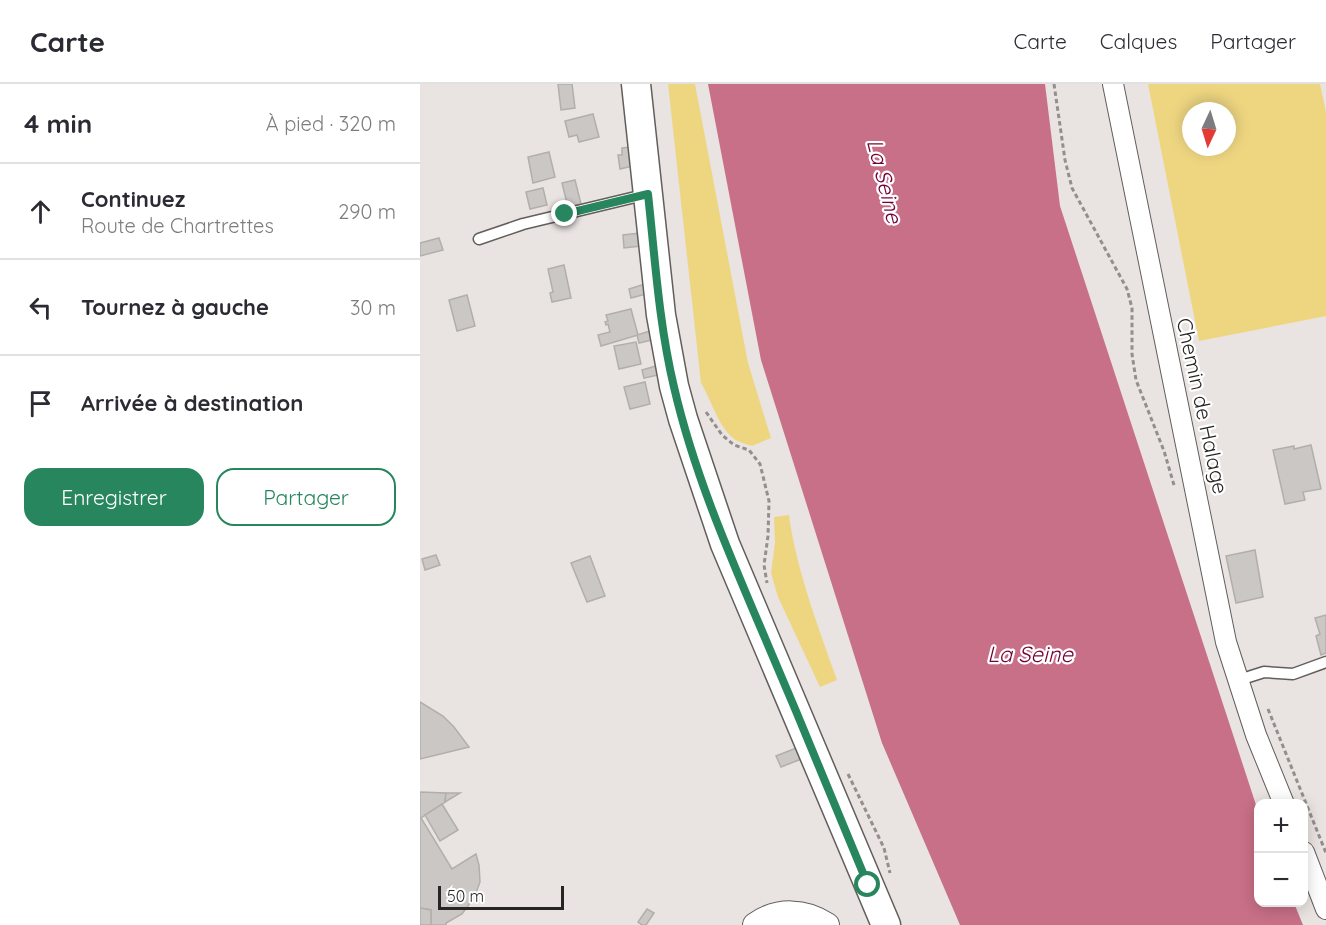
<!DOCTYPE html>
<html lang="fr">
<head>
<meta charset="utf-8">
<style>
	body { margin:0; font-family:Quicksand,sans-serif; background:#f7f7f7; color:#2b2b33 }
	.controls { position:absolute; right:18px; bottom:18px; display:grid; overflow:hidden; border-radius:12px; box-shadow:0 3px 15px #0003 }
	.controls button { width:54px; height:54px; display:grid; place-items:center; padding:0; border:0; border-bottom:2px solid #e1e1e2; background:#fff; color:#2b2b33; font:30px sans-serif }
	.compass { position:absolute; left:762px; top:18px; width:54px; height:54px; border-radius:50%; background:#fff; box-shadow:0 3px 15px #0003; rotate:184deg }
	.scale { position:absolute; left:18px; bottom:15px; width:126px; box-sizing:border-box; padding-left:6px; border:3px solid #272524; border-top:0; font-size:16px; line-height:21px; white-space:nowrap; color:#272524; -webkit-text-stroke:4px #fff; paint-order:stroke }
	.stop { position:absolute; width:18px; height:18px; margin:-14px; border:4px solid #28865e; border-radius:50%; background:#fff }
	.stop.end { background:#28865e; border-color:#fff; box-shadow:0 2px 6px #0008 }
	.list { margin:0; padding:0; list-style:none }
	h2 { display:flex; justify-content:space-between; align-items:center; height:78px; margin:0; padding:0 24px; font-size:26px }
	h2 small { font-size:20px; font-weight:400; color:#7c7c81 }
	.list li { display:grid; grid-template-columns:39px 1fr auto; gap:18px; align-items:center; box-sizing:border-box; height:96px; padding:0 24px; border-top:2px solid #e1e1e2 }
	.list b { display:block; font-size:22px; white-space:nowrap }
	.list p { margin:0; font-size:20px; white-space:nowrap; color:#7c7c81 }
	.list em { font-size:20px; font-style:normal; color:#7c7c81 }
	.actions { display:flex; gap:12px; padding:18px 24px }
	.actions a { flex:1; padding:14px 0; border:2px solid #28865e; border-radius:18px; text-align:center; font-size:21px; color:#28865e }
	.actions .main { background:#28865e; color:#fff }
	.icon { flex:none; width:33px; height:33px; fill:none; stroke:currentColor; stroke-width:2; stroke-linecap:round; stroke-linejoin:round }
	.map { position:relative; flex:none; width:906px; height:841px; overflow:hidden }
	header { display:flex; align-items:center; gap:36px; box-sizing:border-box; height:84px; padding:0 30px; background:#fff; border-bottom:2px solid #e1e1e2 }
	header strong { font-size:28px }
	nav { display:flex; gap:33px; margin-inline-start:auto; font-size:21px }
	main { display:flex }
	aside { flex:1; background:#fff }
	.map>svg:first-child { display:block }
	.green { fill:#eed681; fill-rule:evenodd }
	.water { fill:#c87087 }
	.building { fill:#cbc7c4; stroke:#b2afab; stroke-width:1.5 }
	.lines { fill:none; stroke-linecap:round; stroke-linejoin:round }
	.service-casing { stroke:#625e5c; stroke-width:13 }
	.minor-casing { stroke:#625e5c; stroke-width:22 }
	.tertiary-casing { stroke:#625e5c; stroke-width:26 }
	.secondary-casing { stroke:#625e5c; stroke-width:31 }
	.path { stroke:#948f8e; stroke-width:3; stroke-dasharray:4.5 3; stroke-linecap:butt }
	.service { stroke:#fff; stroke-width:10 }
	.minor { stroke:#fff; stroke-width:20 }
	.tertiary { stroke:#fff; stroke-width:24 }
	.secondary { stroke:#fff; stroke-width:28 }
	.route { stroke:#28865e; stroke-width:8 }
	.labels { text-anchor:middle; stroke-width:4.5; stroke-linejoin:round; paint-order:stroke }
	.street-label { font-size:21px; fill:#272524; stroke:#fff }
	.water-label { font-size:22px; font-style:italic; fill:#740034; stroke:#fff }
</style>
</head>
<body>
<header>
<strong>Carte</strong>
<nav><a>Carte</a><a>Calques</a><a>Partager</a></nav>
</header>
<main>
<aside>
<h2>4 min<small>À pied · 320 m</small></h2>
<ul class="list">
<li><svg class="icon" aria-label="ahead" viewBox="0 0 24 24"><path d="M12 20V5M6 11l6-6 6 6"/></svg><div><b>Continuez</b><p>Route de Chartrettes</p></div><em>290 m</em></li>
<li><svg class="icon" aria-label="left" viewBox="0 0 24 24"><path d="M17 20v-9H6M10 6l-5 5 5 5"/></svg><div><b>Tournez à gauche</b></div><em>30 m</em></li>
<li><svg class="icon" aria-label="arrive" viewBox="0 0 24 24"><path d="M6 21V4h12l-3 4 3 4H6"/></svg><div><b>Arrivée à destination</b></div></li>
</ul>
<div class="actions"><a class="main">Enregistrer</a><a>Partager</a></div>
</aside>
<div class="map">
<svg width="906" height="841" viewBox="0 0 906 841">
	<rect width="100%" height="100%" fill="#e9e3e1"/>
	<g class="green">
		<path d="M248,0H275L328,279L351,354L332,362C326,360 318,358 313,354C298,342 291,315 281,299Z"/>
		<path d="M728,0H900L906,28V232L779,257ZM771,27H807V63H771Z"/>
		<path d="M369,431C376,485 399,545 417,596L400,603L358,513L351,489L355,459L354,433Z"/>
	</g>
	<path class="water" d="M288,0H625L640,122L838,727V818L874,819L883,841H540L462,659L341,276Z"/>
	<g class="building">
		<path d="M138,0H152L155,24L141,26Z"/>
		<path d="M173,30L179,53L159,58L157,51L149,53L145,37Z"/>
		<path d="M211,63L213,82L200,85L198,71H202V64Z"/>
		<path d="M129,68L135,93L113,99L108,73Z"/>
		<path d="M155,96L161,120L148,123L142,99Z"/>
		<path d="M123,104L127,121L110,125L106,108Z"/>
		<path d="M220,149L221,162L204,164L203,151Z"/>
		<path d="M19,154L23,166L0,172V159Z"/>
		<path d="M144,181L151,214L132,218L130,209L133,208L128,185Z"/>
		<path d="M225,200L226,210L211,214L209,205Z"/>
		<path d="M47,211L55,242L37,247L29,216Z"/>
		<path d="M211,225L218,251L181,262L178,251L190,248L188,240L186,241L185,238L188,237L186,231Z"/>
		<path d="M230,247L232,256L219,259L217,251Z"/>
		<path d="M216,258L221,280L199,285L194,262Z"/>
		<path d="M236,282L238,291L224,294L222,286Z"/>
		<path d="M225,298L230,320L210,325L204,303Z"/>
		<path d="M891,361L901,405L883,408L885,416L865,420L853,366L874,362V365Z"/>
		<path d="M835,466L843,513L816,519L806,472Z"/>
		<path d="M16,471L20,481L5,486L2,475Z"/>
		<path d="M170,472L185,512L167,518L151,479Z"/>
		<path d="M906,531V569L901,571L896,552L900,550L895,534Z"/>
		<path d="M0,618L23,632L34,643L49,663L0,675Z"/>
		<path d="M379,663L384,674L361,683L356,672Z"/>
		<path d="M0,708L26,709L25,718L1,734L32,785L56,770L59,781L60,798L54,814L42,830L26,839V841H11V826L0,824Z"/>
		<path d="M26,709H40L25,718Z"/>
		<path d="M22,720L38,746L20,757L5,731Z"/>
		<path d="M0,824L11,826V841H0Z"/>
		<path d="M227,825L234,829L226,841H222L218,838Z"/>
	</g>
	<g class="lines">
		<defs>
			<g id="service">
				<path d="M59,155L103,140L228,110"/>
				<path d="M819,596L844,588L873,590L906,578"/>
			</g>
			<g id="minor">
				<path d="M693,0L806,558L836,651L864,720"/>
				<path d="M884,768L906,825"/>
			</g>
			<path id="tertiary" d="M335,841C357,825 385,826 407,841"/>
			<path id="secondary" d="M216,0L241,231L254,302L263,335L305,460L466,841"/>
		</defs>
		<use href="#service" class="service-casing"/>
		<use href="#minor" class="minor-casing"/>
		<use href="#tertiary" class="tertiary-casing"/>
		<use href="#secondary" class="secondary-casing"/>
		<g class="path">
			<path d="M634,0L645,76L652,104L707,205L712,224V270L716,296L744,367L754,401"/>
			<path d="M286,328L302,351L314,361L329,366L340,380L349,417L348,452L344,481L347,499"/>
			<path d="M848,625L906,769"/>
			<path d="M428,690L464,764L470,789"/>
		</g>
		<use href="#service" class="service"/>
		<use href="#minor" class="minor"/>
		<use href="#tertiary" class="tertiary"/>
		<use href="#secondary" class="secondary"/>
	</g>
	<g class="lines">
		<path class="route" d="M145,130L228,110C235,175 239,240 254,303C274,390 310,472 345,554C380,636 414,718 448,801"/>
	</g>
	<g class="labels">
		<g class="street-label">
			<text transform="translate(782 322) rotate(78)" y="7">Chemin de Halage</text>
		</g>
		<g class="water-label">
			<text transform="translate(465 97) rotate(76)" y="8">La Seine</text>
			<text x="610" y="578">La Seine</text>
		</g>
	</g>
</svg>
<div class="controls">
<button>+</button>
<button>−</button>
</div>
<svg class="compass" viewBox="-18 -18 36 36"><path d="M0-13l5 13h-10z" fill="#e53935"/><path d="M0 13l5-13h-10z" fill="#7c7c81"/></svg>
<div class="scale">50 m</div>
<div class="stop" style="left:448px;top:801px"></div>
<div class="stop end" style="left:145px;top:130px"></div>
</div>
</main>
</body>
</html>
